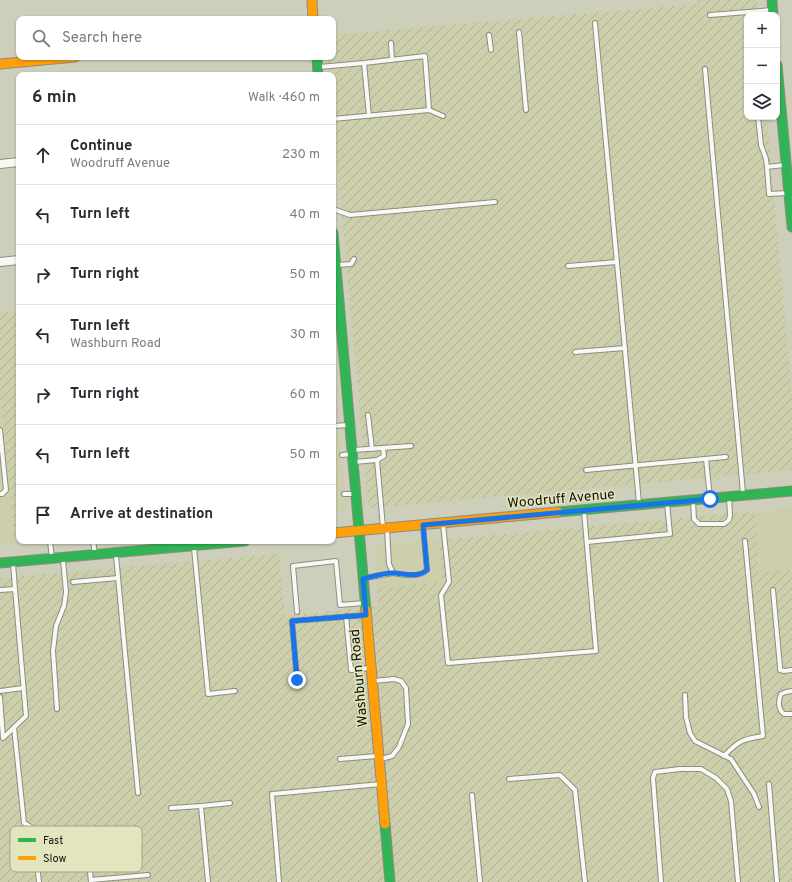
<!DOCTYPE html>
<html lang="en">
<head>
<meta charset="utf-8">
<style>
	body { margin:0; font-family:Overpass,sans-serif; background:#f7f7f7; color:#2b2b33 }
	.controls { position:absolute; right:12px; top:12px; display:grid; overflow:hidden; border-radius:8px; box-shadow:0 1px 3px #0004 }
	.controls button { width:36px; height:36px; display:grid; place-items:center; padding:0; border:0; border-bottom:1px solid #e1e1e2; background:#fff; color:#2b2b33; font:20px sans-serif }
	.stop { position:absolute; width:12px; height:12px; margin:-9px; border:3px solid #1a73e8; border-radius:50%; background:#fff }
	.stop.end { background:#1a73e8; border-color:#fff; box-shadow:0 1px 4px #0008 }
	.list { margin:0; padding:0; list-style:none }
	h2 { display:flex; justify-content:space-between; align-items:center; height:52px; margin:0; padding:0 16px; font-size:17px }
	h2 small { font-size:13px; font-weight:400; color:#7c7c81 }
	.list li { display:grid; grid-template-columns:26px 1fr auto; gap:12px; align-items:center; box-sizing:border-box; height:60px; padding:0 16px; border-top:1px solid #e1e1e2 }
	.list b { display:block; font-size:15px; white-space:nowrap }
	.list p { margin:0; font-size:13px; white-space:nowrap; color:#7c7c81 }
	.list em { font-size:13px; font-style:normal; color:#7c7c81 }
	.icon { flex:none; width:22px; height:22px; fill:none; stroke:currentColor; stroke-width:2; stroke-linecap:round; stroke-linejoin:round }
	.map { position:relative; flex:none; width:792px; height:882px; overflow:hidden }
	.search { position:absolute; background:#fff; box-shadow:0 1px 3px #0004; left:16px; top:16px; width:320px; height:44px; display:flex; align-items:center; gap:10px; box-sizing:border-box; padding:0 14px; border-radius:8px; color:#7c7c81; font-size:15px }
	.panel { position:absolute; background:#fff; box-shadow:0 1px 3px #0004; left:16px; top:72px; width:320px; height:472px; border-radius:8px }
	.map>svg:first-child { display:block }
	.built { fill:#ccceac }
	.industrial { fill:url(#industrial-furrows) }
	.grass { fill:#dabcc0 }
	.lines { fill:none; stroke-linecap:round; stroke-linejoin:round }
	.lane-casing { stroke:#8c8e7e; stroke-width:6 }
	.street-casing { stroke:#8c8e7e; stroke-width:10 }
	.fast-casing { stroke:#8c8e7e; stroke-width:11 }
	.slow-casing { stroke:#8c8e7e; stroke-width:11 }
	.lane { stroke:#f8f8f5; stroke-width:4 }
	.street { stroke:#f8f8f5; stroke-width:8 }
	.fast { stroke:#30b455; stroke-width:9 }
	.slow { stroke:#ff9f0a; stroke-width:9 }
	.route { stroke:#1a73e8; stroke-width:5 }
	.labels { text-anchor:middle; stroke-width:3; stroke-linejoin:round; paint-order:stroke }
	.street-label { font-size:14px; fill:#121306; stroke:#e2e5be }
	.key { fill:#e2e5be; stroke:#a4a687; stroke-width:1 }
	.key-label { font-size:11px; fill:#121306 }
</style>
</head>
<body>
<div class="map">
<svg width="792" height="882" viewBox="0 0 792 882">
	<defs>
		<pattern id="industrial-furrows" width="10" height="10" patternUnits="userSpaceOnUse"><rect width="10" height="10" fill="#ccceac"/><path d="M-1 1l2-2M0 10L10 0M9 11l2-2" fill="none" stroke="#aeb092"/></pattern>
	</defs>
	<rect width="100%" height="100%" fill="#cdcfba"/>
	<g class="built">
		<path d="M0,390L15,543L0,545Z"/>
		<path d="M333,433H340L346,505L344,511L333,512Z"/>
		<path d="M792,508V570L759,573L754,511Z"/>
		<path d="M439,540L443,582L377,589L374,550L376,546L379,544Z"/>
	</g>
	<g class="industrial">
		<path d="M697,0H757L758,15H747V117H767L792,397V470L371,508L368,504L333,115V75H329L328,57H333V35L697,4Z"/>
		<path d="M19,311V541H34L15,543L0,390V313Z"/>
		<path d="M754,511L759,572L792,570V882H0V578L279,554L285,616L378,606L377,589L442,582L439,540Z"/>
	</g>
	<path class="grass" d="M333,360L339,419H333Z"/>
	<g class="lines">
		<defs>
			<g id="lane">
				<path d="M710,15L772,10"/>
				<path d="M595,23L639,503"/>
				<path d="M519,32L526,110"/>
				<path d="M489,35L491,50"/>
				<path d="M391,43L392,60"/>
				<path d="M364,63L369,116"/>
				<path d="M319,67L364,63L425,56L429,110"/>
				<path d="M705,69L743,493"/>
				<path d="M758,117L761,145L766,159L767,167"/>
				<path d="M333,119L429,110L443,116"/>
				<path d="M784,165L767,167L769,194L788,193"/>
				<path d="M333,209L350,215L495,202"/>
				<path d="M337,265L351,264L354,259"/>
				<path d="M568,266L617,262"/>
				<path d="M575,352L625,348"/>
				<path d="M368,415L372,449"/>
				<path d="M333,426L348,425"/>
				<path d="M0,430L6,490L2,494H0"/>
				<path d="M353,450L411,446"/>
				<path d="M342,455L351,454"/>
				<path d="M706,459L710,498"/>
				<path d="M377,460L384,456L383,448"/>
				<path d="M354,462L377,460L383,527"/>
				<path d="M586,470L726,457"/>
				<path d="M344,494H355"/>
				<path d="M693,501L694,519L699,524H724L729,520L730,515L729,498"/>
				<path d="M443,524L449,582L441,595L448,663L596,651L584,511"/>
				<path d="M387,529L389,564L393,573C403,575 419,578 427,570L423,525"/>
				<path d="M50,541L52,558"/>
				<path d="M93,541L95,554"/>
				<path d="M587,542L670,534L667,503"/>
				<path d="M194,548L208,694L235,691"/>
				<path d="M116,555L138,793"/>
				<path d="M13,563L15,589"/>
				<path d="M365,578L393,573"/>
				<path d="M73,582L118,578"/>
				<path d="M0,590L15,589L26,716L3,738L0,697"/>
				<path d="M773,590L780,667V670L784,671L792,670"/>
				<path d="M297,612L293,566L336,561L340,605L364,603"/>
				<path d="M346,616L351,670L369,668"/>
				<path d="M297,680L292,621L366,615"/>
				<path d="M374,681L394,679L401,681L406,688L408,724L399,747L392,756L381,759"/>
				<path d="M0,691L23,688"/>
				<path d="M792,691L786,692L781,694C778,701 778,709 784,714H792"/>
				<path d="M685,695L686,717L690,733L695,741L731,759L754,794L759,807"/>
				<path d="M57,709L53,651L56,626L64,606L66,592L63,560"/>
				<path d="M14,727L24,823L33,828L39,882"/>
				<path d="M724,756C738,741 743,739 763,736L745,541"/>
				<path d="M340,759L377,756"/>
				<path d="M509,779L560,775L575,790L585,882"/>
				<path d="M769,784L777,882"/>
				<path d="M472,795L480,882"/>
				<path d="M171,808L201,806"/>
				<path d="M87,840L91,882"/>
				<path d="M91,880L148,875"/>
				<path d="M208,882L201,806L230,803"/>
				<path d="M279,882L272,794L381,784"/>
				<path d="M661,882L653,778L655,772L680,769H701L716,778L727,789L731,801L738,882"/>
			</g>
			<g id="street">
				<path d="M0,164L19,162"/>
				<path d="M0,262L19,260"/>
			</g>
			<g id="fast">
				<path d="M772,0L773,15"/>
				<path d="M317,57L318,75"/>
				<path d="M777,65L792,227"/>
				<path d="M333,233L366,610"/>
				<path d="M558,512L792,491"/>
				<path d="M0,563L245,541"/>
				<path d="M385,824L390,882"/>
			</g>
			<g id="slow">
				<path d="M312,0L313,19"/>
				<path d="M0,64L75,57"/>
				<path d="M333,533L558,512"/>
				<path d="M366,610L385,824"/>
			</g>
		</defs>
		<use href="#lane" class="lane-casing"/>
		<use href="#street" class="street-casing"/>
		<use href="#fast" class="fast-casing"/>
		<use href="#slow" class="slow-casing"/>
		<use href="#lane" class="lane"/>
		<use href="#street" class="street"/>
		<use href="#fast" class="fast"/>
		<use href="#slow" class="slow"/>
	</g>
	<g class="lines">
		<path class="route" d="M297,680L292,621L366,615L363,579C371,577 386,572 394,573C405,574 418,578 427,570L423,525L710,499"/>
	</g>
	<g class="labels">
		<g class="street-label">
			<text transform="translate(561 498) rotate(-5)" y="5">Woodruff Avenue</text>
			<text transform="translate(358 678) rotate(-95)" y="5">Washburn Road</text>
		</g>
	</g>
	<rect x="10" y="826" width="132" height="46" rx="6" class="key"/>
	<rect x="18" y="838" width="18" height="4" fill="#30b455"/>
	<rect x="18" y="856" width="18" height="4" fill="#ff9f0a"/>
	<g class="key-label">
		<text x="43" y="844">Fast</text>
		<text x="43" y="862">Slow</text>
	</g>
</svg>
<div class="controls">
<button>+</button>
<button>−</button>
<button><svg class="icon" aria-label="layers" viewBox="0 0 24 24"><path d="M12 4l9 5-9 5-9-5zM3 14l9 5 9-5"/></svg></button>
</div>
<div class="stop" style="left:710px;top:499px"></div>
<div class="stop end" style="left:297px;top:680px"></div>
<div class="search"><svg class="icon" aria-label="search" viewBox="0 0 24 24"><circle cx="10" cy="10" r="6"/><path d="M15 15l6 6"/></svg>Search here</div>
<section class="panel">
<h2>6 min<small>Walk · 460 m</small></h2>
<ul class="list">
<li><svg class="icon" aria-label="ahead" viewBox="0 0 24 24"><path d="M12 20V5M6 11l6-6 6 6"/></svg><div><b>Continue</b><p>Woodruff Avenue</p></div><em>230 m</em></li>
<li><svg class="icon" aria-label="left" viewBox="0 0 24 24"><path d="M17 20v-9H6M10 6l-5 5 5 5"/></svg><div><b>Turn left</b></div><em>40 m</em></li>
<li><svg class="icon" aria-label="right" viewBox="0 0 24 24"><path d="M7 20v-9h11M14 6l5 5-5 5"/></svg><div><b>Turn right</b></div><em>50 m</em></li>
<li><svg class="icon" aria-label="left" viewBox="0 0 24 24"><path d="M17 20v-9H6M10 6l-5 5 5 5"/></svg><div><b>Turn left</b><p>Washburn Road</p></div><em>30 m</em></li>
<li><svg class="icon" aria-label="right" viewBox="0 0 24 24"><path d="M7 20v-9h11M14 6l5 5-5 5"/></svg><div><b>Turn right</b></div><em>60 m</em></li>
<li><svg class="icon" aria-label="left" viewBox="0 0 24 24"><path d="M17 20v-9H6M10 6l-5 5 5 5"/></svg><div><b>Turn left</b></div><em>50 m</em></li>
<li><svg class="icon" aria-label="arrive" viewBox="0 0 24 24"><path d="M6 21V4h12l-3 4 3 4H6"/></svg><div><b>Arrive at destination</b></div></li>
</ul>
</section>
</div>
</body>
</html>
